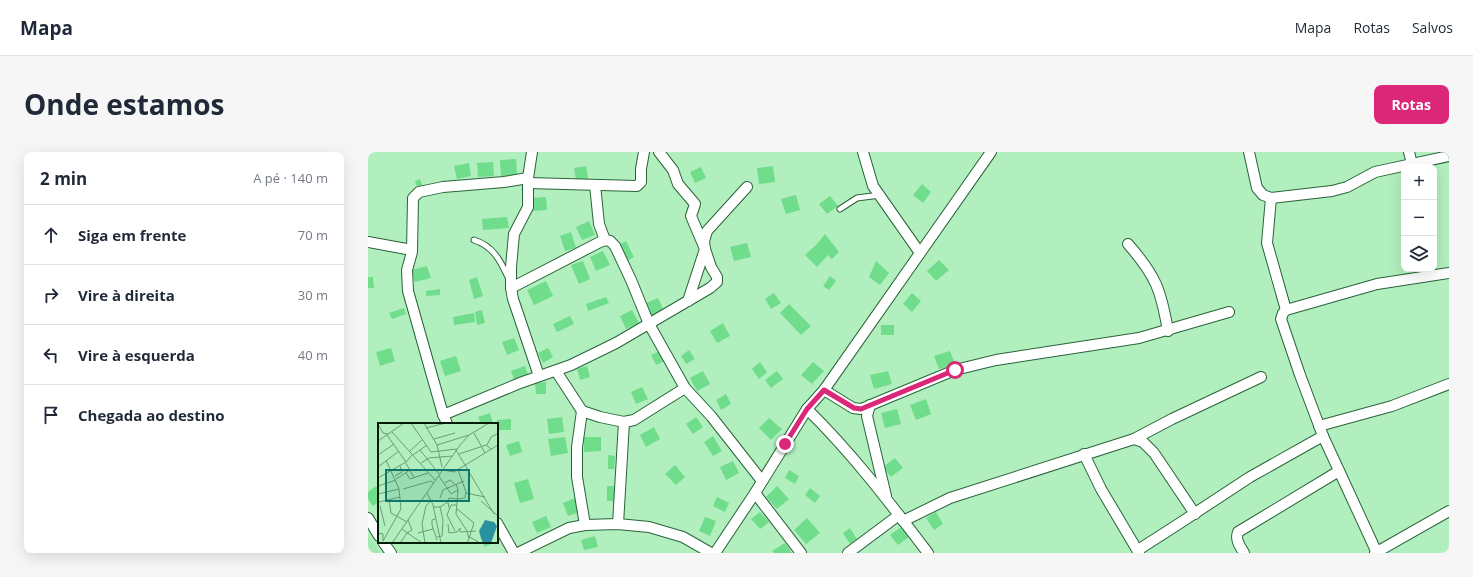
<!DOCTYPE html>
<html lang="pt">
<head>
<meta charset="utf-8">
<style>
	body { margin:0; font-family:"Open Sans",sans-serif; background:#f6f6f7; color:#1f2937 }
	.controls { position:absolute; right:12px; top:12px; display:grid; overflow:hidden; border-radius:8px; box-shadow:0 4px 16px #0002 }
	.controls button { width:36px; height:36px; display:grid; place-items:center; padding:0; border:0; border-bottom:1px solid #e0e1e3; background:#fff; color:#1f2937; font:20px sans-serif }
	.stop { position:absolute; width:12px; height:12px; margin:-9px; border:3px solid #db2777; border-radius:50%; background:#fff }
	.stop.end { background:#db2777; border-color:#fff; box-shadow:0 1px 4px #0008 }
	.list { margin:0; padding:0; list-style:none }
	h2 { display:flex; justify-content:space-between; align-items:center; height:52px; margin:0; padding:0 16px; font-size:17px }
	h2 small { font-size:13px; font-weight:400; color:#747a83 }
	.list li { display:grid; grid-template-columns:26px 1fr auto; gap:12px; align-items:center; box-sizing:border-box; height:60px; padding:0 16px; border-top:1px solid #e0e1e3 }
	.list b { display:block; font-size:15px; white-space:nowrap }
	.list em { font-size:13px; font-style:normal; color:#747a83 }
	.icon { flex:none; width:22px; height:22px; fill:none; stroke:currentColor; stroke-width:2; stroke-linecap:round; stroke-linejoin:round }
	.map { position:relative; flex:none; width:1081px; height:401px; overflow:hidden; border-radius:8px }
	header { display:flex; align-items:center; gap:24px; box-sizing:border-box; height:56px; padding:0 20px; background:#fff; border-bottom:1px solid #e0e1e3 }
	header strong { font-size:19px }
	nav { display:flex; gap:22px; margin-inline-start:auto; font-size:14px }
	.intro { display:flex; align-items:center; justify-content:space-between; box-sizing:border-box; height:96px; padding:0 24px }
	h1 { margin:0; font-size:28px }
	.button { padding:10px 18px; border-radius:8px; background:#db2777; color:#fff; font-size:14px; font-weight:700 }
	main { display:flex; gap:24px; padding:0 24px }
	aside { flex:1; background:#fff; border-radius:8px; box-shadow:0 4px 16px #0002 }
	.map>svg:first-child { display:block }
	.built { fill:#a3e7b1 }
	.building { fill:#6fdd8b }
	.lines { fill:none; stroke-linecap:round; stroke-linejoin:round }
	.service-casing { stroke:#296339; stroke-width:7 }
	.minor-casing { stroke:#296339; stroke-width:12 }
	.service { stroke:#fff; stroke-width:5 }
	.minor { stroke:#fff; stroke-width:10 }
	.route { stroke:#db2777; stroke-width:5 }
	.inset-road { fill:none; stroke:#6d9b76; stroke-width:1 }
	.view { fill:#0f766e; fill-opacity:0.15; stroke:#0f766e; stroke-width:2 }
	.inset-edge { fill:none; stroke:#051c0b; stroke-width:2 }
</style>
</head>
<body>
<header>
<strong>Mapa</strong>
<nav><a>Mapa</a><a>Rotas</a><a>Salvos</a></nav>
</header>
<div class="intro"><h1>Onde estamos</h1><a class="button">Rotas</a></div>
<main>
<aside>
<h2>2 min<small>A pé · 140 m</small></h2>
<ul class="list">
<li><svg class="icon" aria-label="ahead" viewBox="0 0 24 24"><path d="M12 20V5M6 11l6-6 6 6"/></svg><div><b>Siga em frente</b></div><em>70 m</em></li>
<li><svg class="icon" aria-label="right" viewBox="0 0 24 24"><path d="M7 20v-9h11M14 6l5 5-5 5"/></svg><div><b>Vire à direita</b></div><em>30 m</em></li>
<li><svg class="icon" aria-label="left" viewBox="0 0 24 24"><path d="M17 20v-9H6M10 6l-5 5 5 5"/></svg><div><b>Vire à esquerda</b></div><em>40 m</em></li>
<li><svg class="icon" aria-label="arrive" viewBox="0 0 24 24"><path d="M6 21V4h12l-3 4 3 4H6"/></svg><div><b>Chegada ao destino</b></div></li>
</ul>
</aside>
<div class="map">
<svg width="1081" height="401" viewBox="0 0 1081 401">
	<rect width="100%" height="100%" fill="#b2efbe"/>
	<path class="built" d="M0,383L12,401H0Z"/>
	<g class="building">
		<path d="M148,7L149,23L133,24L132,8Z"/>
		<path d="M125,10L126,24L110,25L109,11Z"/>
		<path d="M101,11L103,24L89,27L86,14Z"/>
		<path d="M218,14L220,27L208,28L206,16Z"/>
		<path d="M405,14L407,30L391,32L389,16Z"/>
		<path d="M333,15L338,26L327,31L322,20Z"/>
		<path d="M52,27L55,35L51,40L47,29Z"/>
		<path d="M554,32L563,40L555,51L545,43Z"/>
		<path d="M428,43L432,58L418,62L413,47Z"/>
		<path d="M462,44L470,54L459,62L451,52Z"/>
		<path d="M178,45L179,58L164,59L163,46Z"/>
		<path d="M139,65L141,76L115,78L114,67Z"/>
		<path d="M221,69L227,83L214,88L208,75Z"/>
		<path d="M203,80L208,96L197,99L192,84Z"/>
		<path d="M457,82L471,100L464,107L460,103L449,115L437,103L449,92Z"/>
		<path d="M258,89L266,105L255,111L247,94Z"/>
		<path d="M379,91L383,105L366,109L362,95Z"/>
		<path d="M235,99L242,113L228,119L222,105Z"/>
		<path d="M571,108L581,118L568,129L559,119Z"/>
		<path d="M215,109L222,127L211,132L203,113Z"/>
		<path d="M508,109L521,121L512,133L501,125Z"/>
		<path d="M59,114L63,126L47,130L43,118Z"/>
		<path d="M462,124L468,129L461,138L455,134Z"/>
		<path d="M0,125H5L6,136H0Z"/>
		<path d="M109,125L115,144L106,147L101,128Z"/>
		<path d="M178,129L185,144L166,153L159,138Z"/>
		<path d="M72,137V143L58,144V139Z"/>
		<path d="M406,141L413,151L403,157L397,147Z"/>
		<path d="M544,141L553,149L544,160L535,152Z"/>
		<path d="M238,145L241,151L220,159L218,152Z"/>
		<path d="M290,146L296,159L282,165L276,152Z"/>
		<path d="M421,152L443,174L433,183L412,161Z"/>
		<path d="M36,156L38,162L24,167L21,161Z"/>
		<path d="M114,158L117,171L109,173L107,160Z"/>
		<path d="M264,158L271,171L258,177L252,164Z"/>
		<path d="M106,161L107,170L86,173L85,165Z"/>
		<path d="M202,164L206,172L189,180L185,172Z"/>
		<path d="M355,171L362,184L349,191L342,179Z"/>
		<rect x="513" y="173" width="13" height="10"/>
		<path d="M146,186L151,198L139,203L134,190Z"/>
		<path d="M23,196L27,209L12,214L8,200Z"/>
		<path d="M180,196L185,205L175,211L170,201Z"/>
		<path d="M321,198L327,207L318,212L313,204Z"/>
		<path d="M292,199L297,209L288,213L283,203Z"/>
		<path d="M582,199L587,212L571,217L566,204Z"/>
		<path d="M88,204L93,219L77,224L72,209Z"/>
		<path d="M392,210L399,220L391,227L384,217Z"/>
		<path d="M445,210L456,219L444,232L433,223Z"/>
		<path d="M157,214L161,225L147,230L143,219Z"/>
		<path d="M219,214L222,225L212,228L209,217Z"/>
		<path d="M335,219L342,232L329,239L322,226Z"/>
		<path d="M409,219L415,227L403,236L397,228Z"/>
		<path d="M520,219L524,232L506,237L502,223Z"/>
		<path d="M178,230V242H168L167,231Z"/>
		<path d="M274,235L280,247L268,252L263,240Z"/>
		<path d="M358,242L363,252L353,258L348,248Z"/>
		<path d="M558,247L563,262L548,268L542,253Z"/>
		<path d="M529,257L533,272L517,276L513,261Z"/>
		<path d="M122,261L125,272H113L110,265Z"/>
		<path d="M194,265L196,280L181,282L179,267Z"/>
		<path d="M328,265L335,275L325,282L318,272Z"/>
		<path d="M401,266L414,277L403,288L391,276Z"/>
		<path d="M143,267V278H129V268Z"/>
		<path d="M286,275L292,287L278,295L272,283Z"/>
		<path d="M345,284L354,299L345,304L336,290Z"/>
		<path d="M197,285L200,301L183,304L180,287Z"/>
		<path d="M216,285H233V299L216,300Z"/>
		<path d="M151,289L154,300L142,304L138,293Z"/>
		<path d="M240,303L247,304L246,317H240Z"/>
		<path d="M527,306L535,316L523,325L515,315Z"/>
		<path d="M365,309L371,321L358,328L352,315Z"/>
		<path d="M307,313L317,325L308,333L297,322Z"/>
		<path d="M421,318L431,324L427,332L417,326Z"/>
		<path d="M160,327L166,347L152,351L146,331Z"/>
		<path d="M8,334L11,339V350L5,354L0,347V340Z"/>
		<rect x="239" y="334" width="13" height="15"/>
		<path d="M409,334L421,347L409,357L398,345Z"/>
		<path d="M442,336L452,344L447,351L437,343Z"/>
		<path d="M210,345L215,359L200,364L195,351Z"/>
		<path d="M349,345L361,351L357,360L345,354Z"/>
		<path d="M392,360L401,370L392,377L383,367Z"/>
		<path d="M568,360L575,372L566,378L558,366Z"/>
		<path d="M178,364L183,375L169,381L164,370Z"/>
		<path d="M337,365L348,369L342,384L331,379Z"/>
		<path d="M439,366L452,381L438,392L426,378Z"/>
		<path d="M533,375L541,385L530,393L522,383Z"/>
		<path d="M482,376L489,387L482,392L475,381Z"/>
		<path d="M227,384L230,395L216,398L213,388Z"/>
		<path d="M114,390H126L117,395Z"/>
		<path d="M417,391L424,401H406L404,399Z"/>
	</g>
	<g class="lines">
		<defs>
			<g id="service">
				<path d="M472,57L489,46L512,43"/>
				<path d="M106,88C125,94 132,108 140,125"/>
			</g>
			<g id="minor">
				<path d="M164,0L160,26V55L146,82L143,115V136L145,147L171,224"/>
				<path d="M291,0L305,18L310,32L327,52L323,64L337,97L320,149"/>
				<path d="M495,0L505,34L552,101"/>
				<path d="M881,0L889,36L895,43L903,46L964,39L979,35L1007,20L1081,4"/>
				<path d="M1041,0L1044,12"/>
				<path d="M160,31L269,34L273,30V17L276,0"/>
				<path d="M227,33L231,72L237,88"/>
				<path d="M903,46L899,91L918,158"/>
				<path d="M0,90L44,98"/>
				<path d="M760,92C788,124 793,138 800,179"/>
				<path d="M143,136L232,90L237,88L242,89L247,94L263,128L281,172L317,236L343,264L394,329"/>
				<path d="M188,219L214,259L232,265L256,270L266,268L317,236"/>
				<path d="M456,238L485,256L493,257L587,218L628,208L771,186L861,160"/>
				<path d="M502,253L499,264L518,344"/>
				<path d="M439,257C484,301 522,351 560,401"/>
				<path d="M214,259L209,295V325L217,373"/>
				<path d="M75,263L152,231L203,213L248,191L342,136L349,130V125L343,115L337,97L336,89L339,79L379,35"/>
				<path d="M79,272L74,259L40,139L39,118L44,100L45,46L51,40L75,35L136,30L160,26"/>
				<path d="M951,274L1024,254L1081,232"/>
				<path d="M766,287L804,267L893,225"/>
				<path d="M716,302L733,337L771,401"/>
				<path d="M387,341L433,401"/>
				<path d="M0,366L11,384"/>
				<path d="M535,369L582,346L766,287L775,290L786,301L827,362"/>
				<path d="M129,371L146,401"/>
				<path d="M250,372L256,270"/>
				<path d="M15,390L23,401"/>
				<path d="M770,398L812,371L882,325L955,284"/>
				<path d="M150,401L201,376L217,373L250,372L281,375L315,385L343,401"/>
				<path d="M347,401L387,341L439,257L456,238L623,0"/>
				<path d="M480,401L531,363"/>
				<path d="M876,401C872,394 867,388 870,380L971,319"/>
				<path d="M1007,401L1081,359"/>
				<path d="M1009,401L955,284L932,223L913,167L915,161L918,158L1009,132L1081,121"/>
			</g>
		</defs>
		<use href="#service" class="service-casing"/>
		<use href="#minor" class="minor-casing"/>
		<use href="#service" class="service"/>
		<use href="#minor" class="minor"/>
	</g>
	<g class="lines">
		<path class="route" d="M417,292L439,257L456,238L486,256L493,257L587,218"/>
	</g>
	<g transform="translate(10 271)">
		<rect width="120" height="120" fill="#b2efbe"/>
		<path d="M107,97L116,99L119,103L113,120H105L103,115L101,108Z" fill="#2a91a1"/>
		<path class="inset-road" d="M33,0L53,29L79,26M46,0L59,22L64,44M0,1L5,10L10,11M48,5L68,0M14,9L58,58M96,10L107,30M9,12L28,39M56,16L77,10M0,18L26,0M59,22L91,12M109,22L113,14L119,11M42,27L62,52M78,27L116,91M31,29L45,16M81,31L108,22L113,26M0,32L16,21M35,32L49,22M28,40L36,55M43,40L51,35L74,33M0,44L21,28M65,47L76,49L120,22M28,50L32,56L50,50M17,53L24,49L22,43M61,53L73,71L80,67M0,55L28,39L34,32M18,56L32,47M67,60L72,57L77,61M78,61L80,67L78,91L89,108L91,116L89,120M0,63L18,57M25,66L53,58L56,60M49,70L55,82L63,120M88,70L107,74M0,71L21,66L8,37M62,75L65,67L86,58M79,76L87,75L88,69L80,47M11,77L13,90L29,99M103,78L120,93M1,79L22,74M70,79L71,75L79,76M2,83L7,103M55,84H62L65,97L64,113L59,114M62,84L70,79L71,85M78,85L96,100L91,115M57,96L54,97V102L59,117M70,101L71,110L79,109L82,105V109L98,108M24,106L44,120M77,108L69,92L73,82H78M0,110L5,111V118M40,110L55,106M90,113L102,120M5,118L23,86L21,66M14,120L82,22L91,12L111,0M22,120L29,110L34,107L30,97M47,120L44,101L48,83L53,77"/>
		<path class="view" d="M8,47H91V78H8Z"/>
		<rect width="120" height="120" class="inset-edge"/>
	</g>
</svg>
<div class="controls">
<button>+</button>
<button>−</button>
<button><svg class="icon" aria-label="layers" viewBox="0 0 24 24"><path d="M12 4l9 5-9 5-9-5zM3 14l9 5 9-5"/></svg></button>
</div>
<div class="stop" style="left:587px;top:218px"></div>
<div class="stop end" style="left:417px;top:292px"></div>
</div>
</main>
</body>
</html>
